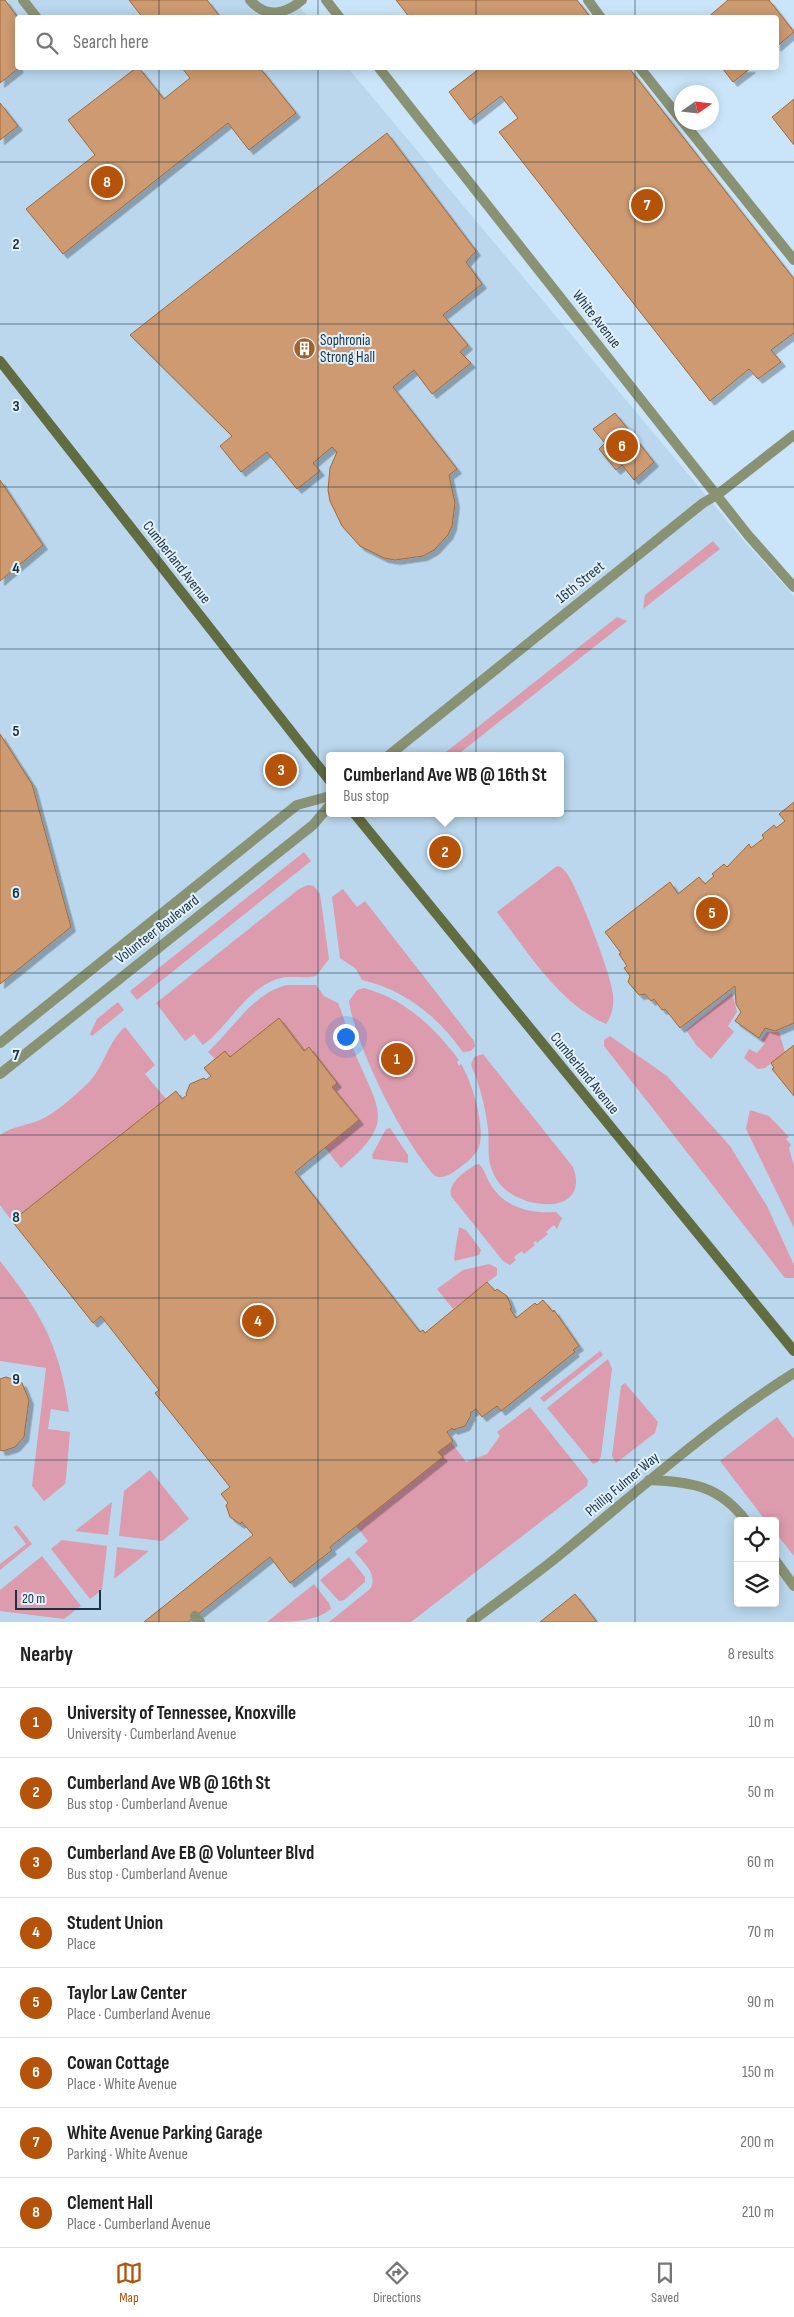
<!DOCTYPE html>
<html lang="en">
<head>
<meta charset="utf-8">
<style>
	body { margin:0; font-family:"Sofia Sans Condensed",sans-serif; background:#f2f2f2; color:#222 }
	.controls { position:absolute; right:15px; bottom:15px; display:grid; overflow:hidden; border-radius:5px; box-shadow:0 2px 12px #0003 }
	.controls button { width:45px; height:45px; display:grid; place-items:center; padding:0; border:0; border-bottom:1px solid #e0e0e0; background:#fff; color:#222; font:25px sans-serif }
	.compass { position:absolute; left:674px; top:85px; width:45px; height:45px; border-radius:50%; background:#fff; box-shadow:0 2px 12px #0003; rotate:76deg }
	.scale { position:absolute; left:15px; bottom:12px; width:86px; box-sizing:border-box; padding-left:5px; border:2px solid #173447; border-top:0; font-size:14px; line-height:18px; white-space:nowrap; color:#173447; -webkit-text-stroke:4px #e3f0fa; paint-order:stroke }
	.you { position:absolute; left:345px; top:1036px; width:18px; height:18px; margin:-12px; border:4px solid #fff; border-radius:50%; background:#1a73e8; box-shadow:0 0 0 8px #1a73e833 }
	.badge { display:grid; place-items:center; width:32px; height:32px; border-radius:50%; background:#b45309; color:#fff; font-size:16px; font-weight:700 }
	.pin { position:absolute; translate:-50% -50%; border:2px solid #fff; box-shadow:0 1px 5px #0006 }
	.popup { position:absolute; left:326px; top:752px; width:238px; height:65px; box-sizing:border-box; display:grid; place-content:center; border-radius:5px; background:#fff; filter:drop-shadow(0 1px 4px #0005); font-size:16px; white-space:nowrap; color:#767676 }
	.popup b { font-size:19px; color:#222 }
	.popup::after { content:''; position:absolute; left:50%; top:100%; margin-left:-10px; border:10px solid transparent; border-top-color:#fff }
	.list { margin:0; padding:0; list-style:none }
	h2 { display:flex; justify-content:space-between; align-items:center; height:65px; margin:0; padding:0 20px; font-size:21px }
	h2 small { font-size:16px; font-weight:400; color:#767676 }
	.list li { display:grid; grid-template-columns:32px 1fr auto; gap:15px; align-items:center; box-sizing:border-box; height:70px; padding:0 20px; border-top:1px solid #e0e0e0 }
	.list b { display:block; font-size:19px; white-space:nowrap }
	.list p { margin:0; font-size:16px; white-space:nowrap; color:#767676 }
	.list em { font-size:16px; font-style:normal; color:#767676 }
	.icon { flex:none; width:28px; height:28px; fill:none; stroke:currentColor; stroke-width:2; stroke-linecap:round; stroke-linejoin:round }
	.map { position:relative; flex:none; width:794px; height:1622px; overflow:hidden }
	.search { position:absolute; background:#fff; box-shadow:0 2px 12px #0003; left:15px; right:15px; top:15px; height:55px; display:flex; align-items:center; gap:12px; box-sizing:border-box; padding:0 18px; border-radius:5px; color:#767676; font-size:19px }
	.sheet { height:625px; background:#fff }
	nav { display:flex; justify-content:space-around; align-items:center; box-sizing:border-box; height:70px; border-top:1px solid #e0e0e0; background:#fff; font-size:14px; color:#767676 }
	nav a { display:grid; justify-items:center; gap:2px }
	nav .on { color:#b45309 }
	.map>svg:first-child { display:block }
	.built { fill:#bad7ed; fill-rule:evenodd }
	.green { fill:#dc9cae }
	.building { fill:#cd9a71; stroke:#a26936; filter:url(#shadow) }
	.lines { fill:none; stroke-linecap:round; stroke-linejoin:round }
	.service { stroke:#8a9274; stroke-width:10 }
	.minor { stroke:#8a9274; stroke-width:10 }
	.tertiary { stroke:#8a9274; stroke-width:10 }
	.secondary { stroke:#616c40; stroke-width:10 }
	.grid { fill:none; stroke:#173447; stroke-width:1; stroke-opacity:0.55 }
	.labels { text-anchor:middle; stroke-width:4; stroke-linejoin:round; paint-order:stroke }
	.street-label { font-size:15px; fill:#173447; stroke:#e3f0fa }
	.poi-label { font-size:15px; fill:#173447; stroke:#e3f0fa; text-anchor:start }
	.grid-label { font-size:16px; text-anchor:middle; font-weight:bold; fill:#173447; stroke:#e3f0fa; stroke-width:4; stroke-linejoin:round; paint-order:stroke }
</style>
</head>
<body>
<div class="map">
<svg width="794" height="1622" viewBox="0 0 794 1622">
	<defs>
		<filter id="shadow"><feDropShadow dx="4.5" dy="4.5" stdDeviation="0" flood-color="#0004"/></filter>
	</defs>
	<rect width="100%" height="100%" fill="#cae5f9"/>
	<path class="built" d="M0,0H293L308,17L18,18V68H348L744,541L794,596V1622H0ZM330,756H560V813H330ZM738,1521H775V1603H738Z"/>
	<g class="green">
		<path d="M713,541L720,549L643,609L645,595Z"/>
		<path d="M617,617L627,621L456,756H441Z"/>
		<path d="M304,852L311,861L137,1000L130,991Z"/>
		<path d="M557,866C563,867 565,871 568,875C579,892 612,976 613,995C614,1005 612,1016 606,1024C558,1003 528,952 497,912Z"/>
		<path d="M308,885L314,886L320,894L329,959L316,976C303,979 290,975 277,979C245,990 229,1026 203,1045L194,1034L185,1041L156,1003L299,889Z"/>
		<path d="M343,889L357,907L365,901L474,1041L475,1046L471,1051L463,1052C437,1016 405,990 362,980L356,969L340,958L332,897Z"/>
		<path d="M287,985H316L324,996L338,1003C346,1021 349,1040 357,1058C381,1113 394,1124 341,1168L325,1148L359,1120L332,1087L337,1083L309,1048L304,1051L279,1018L230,1057L215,1059L208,1052C233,1029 253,993 287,985Z"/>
		<path d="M364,988C405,999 434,1027 459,1060L457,1062L459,1066L461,1064C472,1081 487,1131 478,1149C474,1157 466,1163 459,1168C451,1174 445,1179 435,1176C403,1141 356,1048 349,1001L357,990Z"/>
		<path d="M732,993L737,1012L728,1026L734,1032L711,1059L697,1046L686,1030Z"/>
		<path d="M118,1002L124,1010L92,1036L90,1034L97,1019Z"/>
		<path d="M125,1027L155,1065L145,1074L166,1099L12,1221L0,1205V1135C12,1126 26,1126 40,1120C56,1113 73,1097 86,1085C104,1069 107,1042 125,1027Z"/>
		<path d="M767,1032H779L785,1052L765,1068L758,1069L744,1058L749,1049L757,1053L765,1043L761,1040Z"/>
		<path d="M610,1036L667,1076L730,1146L767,1206L794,1265V1278H785L604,1046V1040Z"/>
		<path d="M483,1054L573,1167C592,1217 517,1212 497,1180C485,1161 490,1148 488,1128C485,1106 480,1085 471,1065L474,1057Z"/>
		<path d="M750,1110L769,1116L789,1137L786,1139L791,1145L789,1148L794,1166V1228L746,1129Z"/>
		<path d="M390,1128L408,1155V1163L373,1159L372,1155L386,1129Z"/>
		<path d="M479,1164C485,1170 486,1178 491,1185C505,1208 531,1214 556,1212L562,1218L557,1229L554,1225L546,1232L548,1234L537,1243L536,1241L533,1243L535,1245L524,1254L522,1251L514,1257L516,1260L510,1265L503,1261L451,1196C448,1182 465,1172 475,1165Z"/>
		<path d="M459,1227L466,1230L481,1250L479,1255L455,1261L454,1258Z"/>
		<path d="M0,1261C41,1313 60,1346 69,1412L51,1409L48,1429L70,1432L66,1478L65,1484L44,1501L32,1486L46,1368L0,1361Z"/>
		<path d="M489,1264L497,1268V1275L453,1309L437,1289L463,1270Z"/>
		<path d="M600,1351L603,1355L544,1402L540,1398Z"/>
		<path d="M608,1359L612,1369L601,1456L598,1462L593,1464L547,1408Z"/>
		<path d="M625,1383L658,1422L655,1433L616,1463L612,1456L621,1386Z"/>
		<path d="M530,1407L588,1480L587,1486L411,1622H329L370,1589C379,1575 363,1562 355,1552L368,1541L356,1526L443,1457L438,1452L451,1442L466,1462L487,1454L500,1436L497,1432Z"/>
		<path d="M777,1417L794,1439V1556L775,1532V1521H766L720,1461Z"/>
		<path d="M150,1470L189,1519L162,1541L119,1536L124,1491Z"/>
		<path d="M112,1502L108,1535L75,1531Z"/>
		<path d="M17,1525L32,1544L0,1570V1564L26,1544L13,1527Z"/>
		<path d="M62,1540L107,1546L102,1590L90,1599L51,1549Z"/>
		<path d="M117,1547L149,1551L114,1579Z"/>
		<path d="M42,1556L81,1606L64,1619L0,1611V1590Z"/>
		<path d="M349,1557L365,1577V1582L344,1600L339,1601L320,1580Z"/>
		<path d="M314,1584L329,1603L331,1609C316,1622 288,1622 267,1622Z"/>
	</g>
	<g class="building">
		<path d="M0,0H5L18,18V68H19L0,83Z"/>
		<path d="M129,0H207L221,18H143Z"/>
		<path d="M396,0H577L591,18H410Z"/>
		<path d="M728,0H769L794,32L776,47V18H707Z"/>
		<path d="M136,68H139L164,99L190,78L182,68H260L296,113L249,150L228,123L63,254L26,209L95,155L68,120Z"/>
		<path d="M478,68H629L794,279V333L771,350L781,362L758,379L749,369L710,401L499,132L518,118L501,96L470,120L449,92L479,69Z"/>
		<path d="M722,68H751L733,82Z"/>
		<path d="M794,99V145L772,117Z"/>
		<path d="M0,103L18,126L0,140Z"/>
		<path d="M387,133L476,251L466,262L482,284L443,315L468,345L460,352L471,363L432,394L414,370L393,387L457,469L449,475L455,503L452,526L448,535L434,550L423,556L395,560L384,558L360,546L342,526L330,501L328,490L330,468L337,452L332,447L313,463L320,471L297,489L267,452L241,472L220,446L232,436L130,335Z"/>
		<path d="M615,413L654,462L634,480L622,465L616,470L599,449L605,443L593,429Z"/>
		<path d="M0,480L43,545L0,581Z"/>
		<path d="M0,734L32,784L71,927L0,984Z"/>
		<path d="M794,802V1023L775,1031L765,1028L759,1038L735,1021L741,1012L736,1004L735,986L680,1028L665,1009L662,1010L654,999L651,1001L645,994L639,995L628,982L630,976L624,968L627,966L619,954L621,953L605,932L670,882L678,894L699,877L705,884L714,876L712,874L724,864L727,867L749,844L751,848L764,838L762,835L774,825L776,828L785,821L779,814Z"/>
		<path d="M279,1018L304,1051L309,1047L337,1083L332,1087L359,1120L295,1172L420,1332L423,1330L425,1333L487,1282L495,1291L497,1289L507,1296L512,1308L510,1309L516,1318L535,1303L537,1305L543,1300L553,1312L554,1310L579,1346L573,1350L575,1352L501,1411L497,1406L482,1417L476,1409L470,1413L471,1415L465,1426L453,1430L452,1428L447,1432L453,1441L438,1452L443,1457L330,1547L332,1550L290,1583L270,1557L188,1622H144L253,1535L242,1522L240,1524L230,1517L226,1505L228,1503L221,1494L230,1487L155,1393L159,1390L101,1316L93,1323L12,1221L176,1091L182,1099L187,1095L186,1094L190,1084L204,1078L206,1080L211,1076L204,1068L225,1051L230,1057Z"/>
		<path d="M794,1045V1096L772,1069L774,1068L771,1063Z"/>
		<path d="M6,1377L22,1383L29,1400L24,1437L15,1447L3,1451L0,1450V1379Z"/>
		<path d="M575,1594L597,1622H540Z"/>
	</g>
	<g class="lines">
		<g class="service">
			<path d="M23,0L37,18"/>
			<path d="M250,0C266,19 286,14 302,0"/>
			<path d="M588,0L601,18"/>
			<path d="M640,68L682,121"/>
			<path d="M683,122L794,260"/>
			<path d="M195,1616L200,1622"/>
		</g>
		<g class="minor">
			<path d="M649,1480C691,1482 719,1485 746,1521"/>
			<path d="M775,1560L794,1586"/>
		</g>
		<g class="tertiary">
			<path d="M326,0L340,18"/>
			<path d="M379,68L748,535L794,587"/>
			<path d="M388,756L703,503L717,495L794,435"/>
			<path d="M0,1043L297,805L330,796"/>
			<path d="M0,1074L313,825L330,805"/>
			<path d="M471,1622C501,1599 533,1577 562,1553C638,1491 711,1425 794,1373"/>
		</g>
		<g class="secondary">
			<path d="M0,361L330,781"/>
			<path d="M354,813L794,1351"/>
		</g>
	</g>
	<path class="grid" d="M159,0V18M318,0V18M476,0V18M635,0V18M159,68V1622M318,68V1622M476,68V1622M635,68V1622M0,162H794M0,324H794M0,487H794M0,649H794M0,811H794M0,973H794M0,1135H794M0,1298H794M0,1460H794"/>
	<defs>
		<symbol id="building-disc" viewBox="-11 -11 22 22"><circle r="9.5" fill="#a06227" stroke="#e3f0fa"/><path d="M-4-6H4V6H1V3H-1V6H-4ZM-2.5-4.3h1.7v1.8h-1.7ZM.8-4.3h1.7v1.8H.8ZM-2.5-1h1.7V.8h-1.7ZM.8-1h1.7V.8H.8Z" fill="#fff"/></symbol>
	</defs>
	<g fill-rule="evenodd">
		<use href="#building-disc" x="292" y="336" width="25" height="25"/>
	</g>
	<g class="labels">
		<g class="street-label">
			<text transform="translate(597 319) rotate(52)" y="5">White Avenue</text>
			<text transform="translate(177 562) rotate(52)" y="5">Cumberland Avenue</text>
			<text transform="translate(580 582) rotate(-39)" y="5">16th Street</text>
			<text transform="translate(157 929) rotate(-38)" y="5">Volunteer Boulevard</text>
			<text transform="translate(585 1073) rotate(51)" y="5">Cumberland Avenue</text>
			<text transform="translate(622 1484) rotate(-40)" y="5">Phillip Fulmer Way</text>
		</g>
		<g class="poi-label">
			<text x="320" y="345">Sophronia<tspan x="320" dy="17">Strong Hall</tspan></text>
		</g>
	</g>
	<g class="grid-label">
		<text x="16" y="249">2</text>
		<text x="16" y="411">3</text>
		<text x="16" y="573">4</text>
		<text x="16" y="736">5</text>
		<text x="16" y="898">6</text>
		<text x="16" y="1060">7</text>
		<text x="16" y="1222">8</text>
		<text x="16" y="1384">9</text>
	</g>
</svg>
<div class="controls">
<button><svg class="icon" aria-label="locate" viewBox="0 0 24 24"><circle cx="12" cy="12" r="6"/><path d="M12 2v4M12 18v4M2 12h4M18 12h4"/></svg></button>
<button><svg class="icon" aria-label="layers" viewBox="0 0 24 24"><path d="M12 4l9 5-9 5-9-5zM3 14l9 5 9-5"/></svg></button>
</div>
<svg class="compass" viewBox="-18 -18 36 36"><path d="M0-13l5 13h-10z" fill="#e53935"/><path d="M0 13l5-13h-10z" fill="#767676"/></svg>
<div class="scale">20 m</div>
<div class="you"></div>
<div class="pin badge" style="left:397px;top:1059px">1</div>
<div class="pin badge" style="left:445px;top:852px">2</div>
<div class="popup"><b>Cumberland Ave WB @ 16th St</b>Bus stop</div>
<div class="pin badge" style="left:281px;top:770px">3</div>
<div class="pin badge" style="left:258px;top:1321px">4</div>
<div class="pin badge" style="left:712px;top:913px">5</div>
<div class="pin badge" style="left:622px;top:446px">6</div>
<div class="pin badge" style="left:647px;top:205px">7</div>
<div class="pin badge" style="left:107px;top:182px">8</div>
<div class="search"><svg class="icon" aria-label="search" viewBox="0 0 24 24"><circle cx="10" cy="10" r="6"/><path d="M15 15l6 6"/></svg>Search here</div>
</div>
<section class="sheet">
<h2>Nearby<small>8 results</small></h2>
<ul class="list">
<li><span class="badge">1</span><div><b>University of Tennessee, Knoxville</b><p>University · Cumberland Avenue</p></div><em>10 m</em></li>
<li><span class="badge">2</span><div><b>Cumberland Ave WB @ 16th St</b><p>Bus stop · Cumberland Avenue</p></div><em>50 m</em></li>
<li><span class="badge">3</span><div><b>Cumberland Ave EB @ Volunteer Blvd</b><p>Bus stop · Cumberland Avenue</p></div><em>60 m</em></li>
<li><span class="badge">4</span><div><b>Student Union</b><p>Place</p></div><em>70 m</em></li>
<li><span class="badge">5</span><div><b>Taylor Law Center</b><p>Place · Cumberland Avenue</p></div><em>90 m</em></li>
<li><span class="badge">6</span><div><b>Cowan Cottage</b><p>Place · White Avenue</p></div><em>150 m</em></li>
<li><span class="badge">7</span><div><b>White Avenue Parking Garage</b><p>Parking · White Avenue</p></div><em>200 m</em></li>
<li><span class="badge">8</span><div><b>Clement Hall</b><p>Place · Cumberland Avenue</p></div><em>210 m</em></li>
</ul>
</section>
<nav>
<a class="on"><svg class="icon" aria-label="map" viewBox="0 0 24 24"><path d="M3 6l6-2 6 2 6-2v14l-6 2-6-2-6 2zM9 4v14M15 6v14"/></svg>Map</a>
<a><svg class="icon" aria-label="directions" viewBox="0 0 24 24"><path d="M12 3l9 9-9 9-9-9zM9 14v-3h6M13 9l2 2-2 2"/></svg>Directions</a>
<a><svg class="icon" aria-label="saved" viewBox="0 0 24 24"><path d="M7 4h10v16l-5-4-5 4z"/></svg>Saved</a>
</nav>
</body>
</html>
